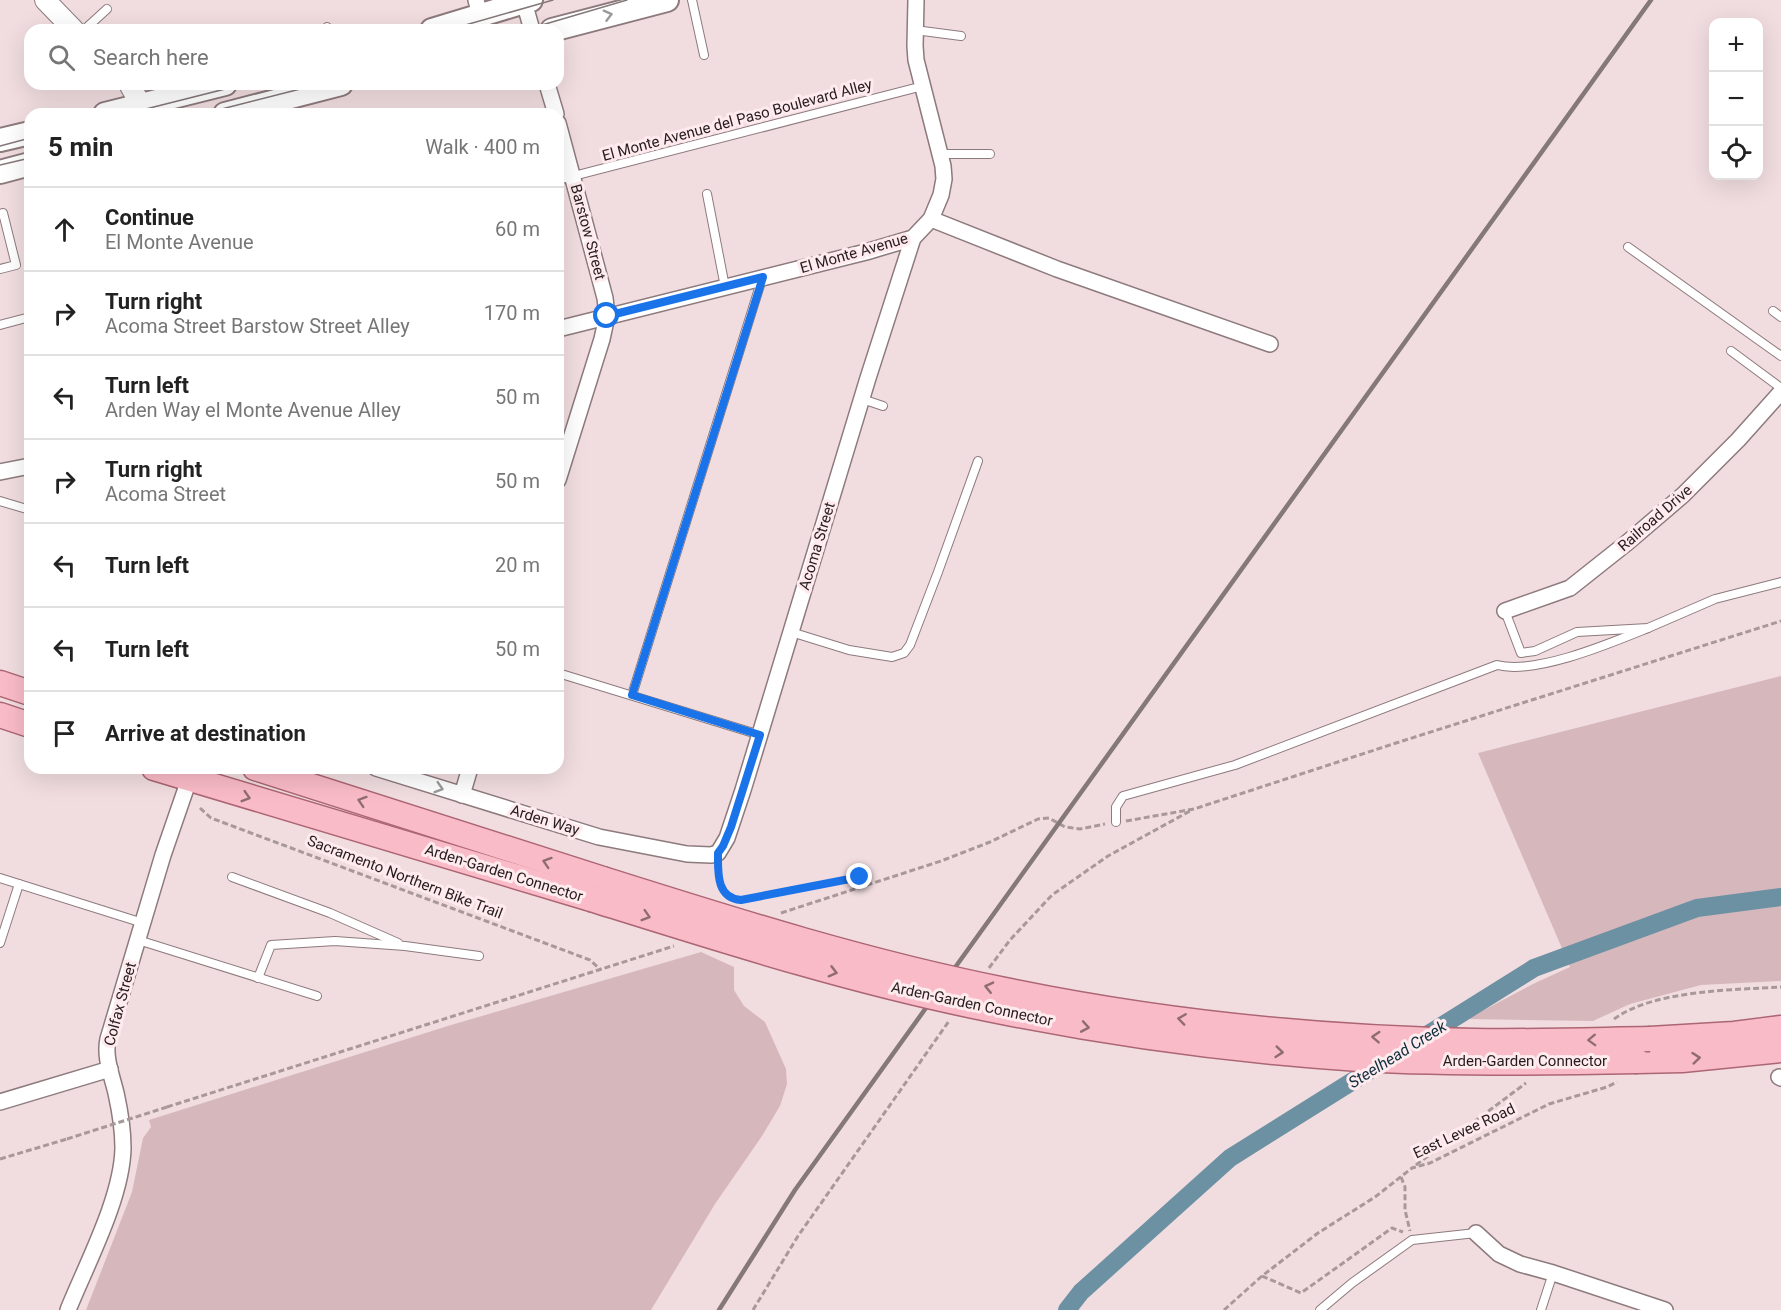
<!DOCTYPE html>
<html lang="en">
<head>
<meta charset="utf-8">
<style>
	body { margin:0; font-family:Roboto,sans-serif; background:#f2f2f2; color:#222 }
	.controls { position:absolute; right:18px; top:18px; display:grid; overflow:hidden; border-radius:12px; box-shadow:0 6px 24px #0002 }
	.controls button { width:54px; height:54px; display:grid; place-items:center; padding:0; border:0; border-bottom:2px solid #e0e0e0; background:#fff; color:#222; font:30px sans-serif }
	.stop { position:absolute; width:18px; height:18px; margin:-14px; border:4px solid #1a73e8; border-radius:50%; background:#fff }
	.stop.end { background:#1a73e8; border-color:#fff; box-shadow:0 2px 6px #0008 }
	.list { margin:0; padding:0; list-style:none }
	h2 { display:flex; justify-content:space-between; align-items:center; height:78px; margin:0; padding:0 24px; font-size:26px }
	h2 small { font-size:20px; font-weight:400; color:#767676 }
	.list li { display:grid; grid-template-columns:39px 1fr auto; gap:18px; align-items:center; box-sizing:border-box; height:84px; padding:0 24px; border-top:2px solid #e0e0e0 }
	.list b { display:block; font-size:22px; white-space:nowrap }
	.list p { margin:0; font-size:20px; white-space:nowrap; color:#767676 }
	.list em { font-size:20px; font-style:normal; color:#767676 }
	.icon { flex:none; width:33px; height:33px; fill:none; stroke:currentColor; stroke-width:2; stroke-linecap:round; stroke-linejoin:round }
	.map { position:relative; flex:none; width:1781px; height:1310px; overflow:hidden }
	.search { position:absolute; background:#fff; box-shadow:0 6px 24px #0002; left:24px; top:24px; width:540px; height:66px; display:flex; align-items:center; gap:15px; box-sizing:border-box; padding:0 21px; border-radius:18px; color:#767676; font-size:22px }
	.panel { position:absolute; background:#fff; box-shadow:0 6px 24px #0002; left:24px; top:108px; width:540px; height:666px; border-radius:18px }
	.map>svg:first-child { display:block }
	.green { fill:#d6b8bc }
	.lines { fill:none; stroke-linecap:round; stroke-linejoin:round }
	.canal { stroke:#6c91a3; stroke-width:18 }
	.service-casing { stroke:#8d7a7d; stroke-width:10 }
	.minor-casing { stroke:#8d7a7d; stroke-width:18 }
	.tertiary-casing { stroke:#8d7a7d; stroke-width:22 }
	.secondary-casing { stroke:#8d7a7d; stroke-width:26 }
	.primary-casing { stroke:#ac6573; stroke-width:27 }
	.path { stroke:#a8989a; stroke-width:3; stroke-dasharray:6 3; stroke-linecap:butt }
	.service { stroke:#fff; stroke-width:8 }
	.minor { stroke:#fff; stroke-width:15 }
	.tertiary { stroke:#fff; stroke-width:20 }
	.secondary { stroke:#fff; stroke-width:22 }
	.primary { stroke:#f9bbc7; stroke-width:24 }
	.tram { stroke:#857879; stroke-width:1.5 }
	.rail { stroke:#857879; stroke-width:4.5 }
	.primary-bridge-casing { stroke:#ac6573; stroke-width:27; stroke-linecap:butt }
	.path-bridge { stroke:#a8989a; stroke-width:3; stroke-dasharray:6 3; stroke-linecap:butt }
	.primary-bridge { stroke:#f9bbc7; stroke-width:24 }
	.oneway { stroke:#9c9999 }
	.oneway2 { stroke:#8e6c72 }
	.route { stroke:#1a73e8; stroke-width:8 }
	.labels { text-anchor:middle; stroke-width:6; stroke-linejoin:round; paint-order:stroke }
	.street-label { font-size:15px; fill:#241c1d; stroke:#ffeaed }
	.water-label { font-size:16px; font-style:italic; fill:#0b2e3d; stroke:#ffeaed }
</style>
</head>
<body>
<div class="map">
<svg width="1781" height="1310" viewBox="0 0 1781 1310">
	<rect width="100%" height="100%" fill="#f1dde0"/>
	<g class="green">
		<path d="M1781,676V981L1701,985L1630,1004L1593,1021L1467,1019L1535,983L1570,967L1478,753Z"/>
		<path d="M701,952L734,967V990L744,1006L765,1022L786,1069L787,1084L780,1106L762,1136L715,1204L651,1310H86L132,1192L143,1138L151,1127L149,1120L451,1025Z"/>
	</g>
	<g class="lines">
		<g class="canal">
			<path d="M1419,1040L1534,968L1697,908L1781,897"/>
			<path d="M1067,1310L1081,1292L1230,1158L1388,1059"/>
		</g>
		<defs>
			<g id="service">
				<path d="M692,0L704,55"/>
				<path d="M327,27L328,30"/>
				<path d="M84,30L107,9"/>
				<path d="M915,30L961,36"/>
				<path d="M940,154H990"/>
				<path d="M558,180L923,86"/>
				<path d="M707,194L725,287"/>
				<path d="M0,214L3,213L16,265L0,269"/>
				<path d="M1628,247L1781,356"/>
				<path d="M1773,311L1781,317"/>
				<path d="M0,325L30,317"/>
				<path d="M1731,351L1781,388"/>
				<path d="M862,399L883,406"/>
				<path d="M0,501L30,510"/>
				<path d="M1505,611L1521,653L1535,651L1577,632L1648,628L1715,599L1781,582"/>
				<path d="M791,632L849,650L892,657L904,653L910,645L938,572L978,461"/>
				<path d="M558,673L760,735"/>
				<path d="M632,695L762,279"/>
				<path d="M1116,822V807L1123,796L1235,765L1497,665C1536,675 1611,643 1648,628"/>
				<path d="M232,877L330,913L398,943"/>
				<path d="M0,878L143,923"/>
				<path d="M138,940L317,996"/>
				<path d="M0,943L19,884"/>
				<path d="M258,978L271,945L335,941L405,946L479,956"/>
				<path d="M1320,1310L1352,1283L1412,1240L1476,1233"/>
				<path d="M1541,1310L1553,1273"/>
			</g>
			<g id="minor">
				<path d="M476,0L484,30"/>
				<path d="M524,2L532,30"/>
				<path d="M547,84L556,114"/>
				<path d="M558,123L605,298L607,316L602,339L558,480"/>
				<path d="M931,219L1057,269L1270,344"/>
				<path d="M558,329L866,252L913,238L931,219L941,195L944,179L943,166L916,60L915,46L916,0"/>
				<path d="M0,472L30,466"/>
				<path d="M1505,611L1570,588L1628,542L1683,495L1738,440L1781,392"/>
				<path d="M376,768L599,837L687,854L711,855L718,853L727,838L743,790L868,378L913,238"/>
				<path d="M462,795L470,768"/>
				<path d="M1779,1077L1781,1078"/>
				<path d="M0,1102L110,1069"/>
				<path d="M1476,1233L1499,1254L1520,1264L1553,1273L1665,1310"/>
				<path d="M68,1310C87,1263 122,1198 123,1148C123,1130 120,1111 116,1093C112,1076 104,1057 108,1039L163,855L192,771"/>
			</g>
			<g id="tertiary">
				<path d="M45,0L74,30"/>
				<path d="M129,84L141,105L143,114"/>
			</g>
			<g id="secondary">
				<path d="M432,30L531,0"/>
				<path d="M552,30L667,0"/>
				<path d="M105,114L225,84"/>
				<path d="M225,114L341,84"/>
				<path d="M0,140L30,133"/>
				<path d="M0,172L30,164"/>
			</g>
			<g id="primary">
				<path d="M0,683L30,693"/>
				<path d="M0,715L30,725"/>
				<path d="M154,768L591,899"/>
				<path d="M255,768L603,879"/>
				<path d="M1650,1039L1734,1034L1781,1028"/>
				<path d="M1637,1061L1682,1060L1781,1050"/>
			</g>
		</defs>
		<use href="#service" class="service-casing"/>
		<use href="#minor" class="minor-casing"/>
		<use href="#tertiary" class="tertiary-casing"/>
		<use href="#secondary" class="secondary-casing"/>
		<use href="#primary" class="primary-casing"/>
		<g class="path">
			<path d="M200,808L211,818L582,957L590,960L601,970"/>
			<path d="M1126,821L1194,809L1396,743L1781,621"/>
			<path d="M718,868L720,884L729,897"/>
			<path d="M741,900L857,876L863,878L868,885"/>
			<path d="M781,913L941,861L990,842L1038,819L1049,818L1065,827L1080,829L1105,824"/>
			<path d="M989,968L1010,940L1052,895L1108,856L1190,811"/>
			<path d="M1614,1019C1654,990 1732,990 1781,987"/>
			<path d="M167,1107L674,946"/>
			<path d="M0,1159L67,1139"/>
			<path d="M1416,1165L1526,1083"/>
			<path d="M1401,1177L1405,1187V1210L1410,1231"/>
			<path d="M1262,1276L1301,1293L1392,1228L1403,1232"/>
			<path d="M753,1310L798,1236L949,1021"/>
			<path d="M1224,1310L1262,1276L1318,1233L1375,1197L1412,1168L1430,1163L1549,1104L1607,1087L1617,1082"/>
		</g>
		<use href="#service" class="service"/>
		<use href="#minor" class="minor"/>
		<use href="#tertiary" class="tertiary"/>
		<use href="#secondary" class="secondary"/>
		<use href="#primary" class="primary"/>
		<g class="tram">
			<path d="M448,30L553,0"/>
			<path d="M525,30L627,0"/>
			<path d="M126,114L245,84"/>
			<path d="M202,114L320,84"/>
			<path d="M0,146L30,138"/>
			<path d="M0,165L30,158"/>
		</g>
		<path class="rail" d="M719,1310L795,1190L1651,0"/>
		<defs>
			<g id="primary-bridge">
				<path d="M603,879C736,921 869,963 1005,990C1159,1022 1317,1038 1474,1041C1532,1042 1591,1040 1650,1039"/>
				<path d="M591,899C722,940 853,982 988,1009C1110,1034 1234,1051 1359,1059C1452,1064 1545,1063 1637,1061"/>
			</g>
		</defs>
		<use href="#primary-bridge" class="primary-bridge-casing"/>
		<path class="path-bridge" d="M67,1139L167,1107"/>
		<use href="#primary-bridge" class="primary-bridge"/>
	</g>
	<defs><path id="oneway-chevron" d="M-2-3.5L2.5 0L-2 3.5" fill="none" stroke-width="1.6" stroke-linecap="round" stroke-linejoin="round" transform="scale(1.5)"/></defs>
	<g class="oneway">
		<use href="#oneway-chevron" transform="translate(608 15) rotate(-15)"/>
		<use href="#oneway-chevron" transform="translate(439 788) rotate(17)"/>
	</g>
	<g class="oneway2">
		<use href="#oneway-chevron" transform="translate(246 797) rotate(17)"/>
		<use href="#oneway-chevron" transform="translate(362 801) rotate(-162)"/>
		<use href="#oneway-chevron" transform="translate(547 862) rotate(-162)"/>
		<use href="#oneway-chevron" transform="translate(646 916) rotate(17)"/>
		<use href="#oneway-chevron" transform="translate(833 972) rotate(15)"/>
		<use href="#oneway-chevron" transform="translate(989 987) rotate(-167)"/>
		<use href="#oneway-chevron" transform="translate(1182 1019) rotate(-172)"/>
		<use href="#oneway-chevron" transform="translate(1085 1027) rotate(10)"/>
		<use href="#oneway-chevron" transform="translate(1376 1037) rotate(-177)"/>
		<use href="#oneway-chevron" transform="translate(1592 1040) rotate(178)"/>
		<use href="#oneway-chevron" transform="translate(1279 1052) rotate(6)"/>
		<use href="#oneway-chevron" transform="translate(1696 1058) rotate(-6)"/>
	</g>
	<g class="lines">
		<path class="route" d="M607,316L763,277L632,695L760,735L731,827L723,846L718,853C718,872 716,898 741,900L860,877"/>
	</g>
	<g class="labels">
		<g class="street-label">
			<text transform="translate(737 120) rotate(-15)" y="5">El Monte Avenue del Paso Boulevard Alley</text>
			<text transform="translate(588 232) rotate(75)" y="5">Barstow Street</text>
			<text transform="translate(854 253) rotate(-16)" y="5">El Monte Avenue</text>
			<text transform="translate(1655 518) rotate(-41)" y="5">Railroad Drive</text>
			<text transform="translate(817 546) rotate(-73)" y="5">Acoma Street</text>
			<text transform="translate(545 820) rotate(17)" y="5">Arden Way</text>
			<text transform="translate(504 873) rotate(17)" y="5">Arden-Garden Connector</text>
			<text transform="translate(405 877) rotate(21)" y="5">Sacramento Northern Bike Trail</text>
			<text transform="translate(120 1004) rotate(-75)" y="5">Colfax Street</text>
			<text transform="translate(972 1004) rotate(12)" y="5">Arden-Garden Connector</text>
			<text x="1525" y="1066">Arden-Garden Connector</text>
			<text transform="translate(1464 1131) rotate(-25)" y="5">East Levee Road</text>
		</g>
		<g class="water-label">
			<text transform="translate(1397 1054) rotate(-32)" y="6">Steelhead Creek</text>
		</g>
	</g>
</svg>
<div class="controls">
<button>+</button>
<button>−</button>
<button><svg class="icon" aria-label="locate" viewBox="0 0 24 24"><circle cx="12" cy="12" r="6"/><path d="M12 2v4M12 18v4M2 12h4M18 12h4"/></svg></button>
</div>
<div class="stop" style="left:607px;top:316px"></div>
<div class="stop end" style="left:860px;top:877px"></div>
<div class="search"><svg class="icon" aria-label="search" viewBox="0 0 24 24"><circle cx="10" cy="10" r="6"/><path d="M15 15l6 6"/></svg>Search here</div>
<section class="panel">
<h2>5 min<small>Walk · 400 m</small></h2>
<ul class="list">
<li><svg class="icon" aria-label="ahead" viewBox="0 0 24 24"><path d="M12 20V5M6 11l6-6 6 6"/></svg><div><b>Continue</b><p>El Monte Avenue</p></div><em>60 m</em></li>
<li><svg class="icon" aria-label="right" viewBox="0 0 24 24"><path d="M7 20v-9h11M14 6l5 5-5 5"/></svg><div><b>Turn right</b><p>Acoma Street Barstow Street Alley</p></div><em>170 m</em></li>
<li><svg class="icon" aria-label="left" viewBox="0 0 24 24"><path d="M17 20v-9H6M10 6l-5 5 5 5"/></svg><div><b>Turn left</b><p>Arden Way el Monte Avenue Alley</p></div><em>50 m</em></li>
<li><svg class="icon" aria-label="right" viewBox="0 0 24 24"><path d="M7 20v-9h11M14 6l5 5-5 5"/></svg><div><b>Turn right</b><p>Acoma Street</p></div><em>50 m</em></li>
<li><svg class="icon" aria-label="left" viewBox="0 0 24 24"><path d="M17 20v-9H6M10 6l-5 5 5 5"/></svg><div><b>Turn left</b></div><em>20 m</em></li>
<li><svg class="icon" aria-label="left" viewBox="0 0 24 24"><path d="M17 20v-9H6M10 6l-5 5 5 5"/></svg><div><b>Turn left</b></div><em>50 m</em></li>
<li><svg class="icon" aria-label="arrive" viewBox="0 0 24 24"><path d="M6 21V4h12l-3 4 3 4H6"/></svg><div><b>Arrive at destination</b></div></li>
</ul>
</section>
</div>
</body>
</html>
